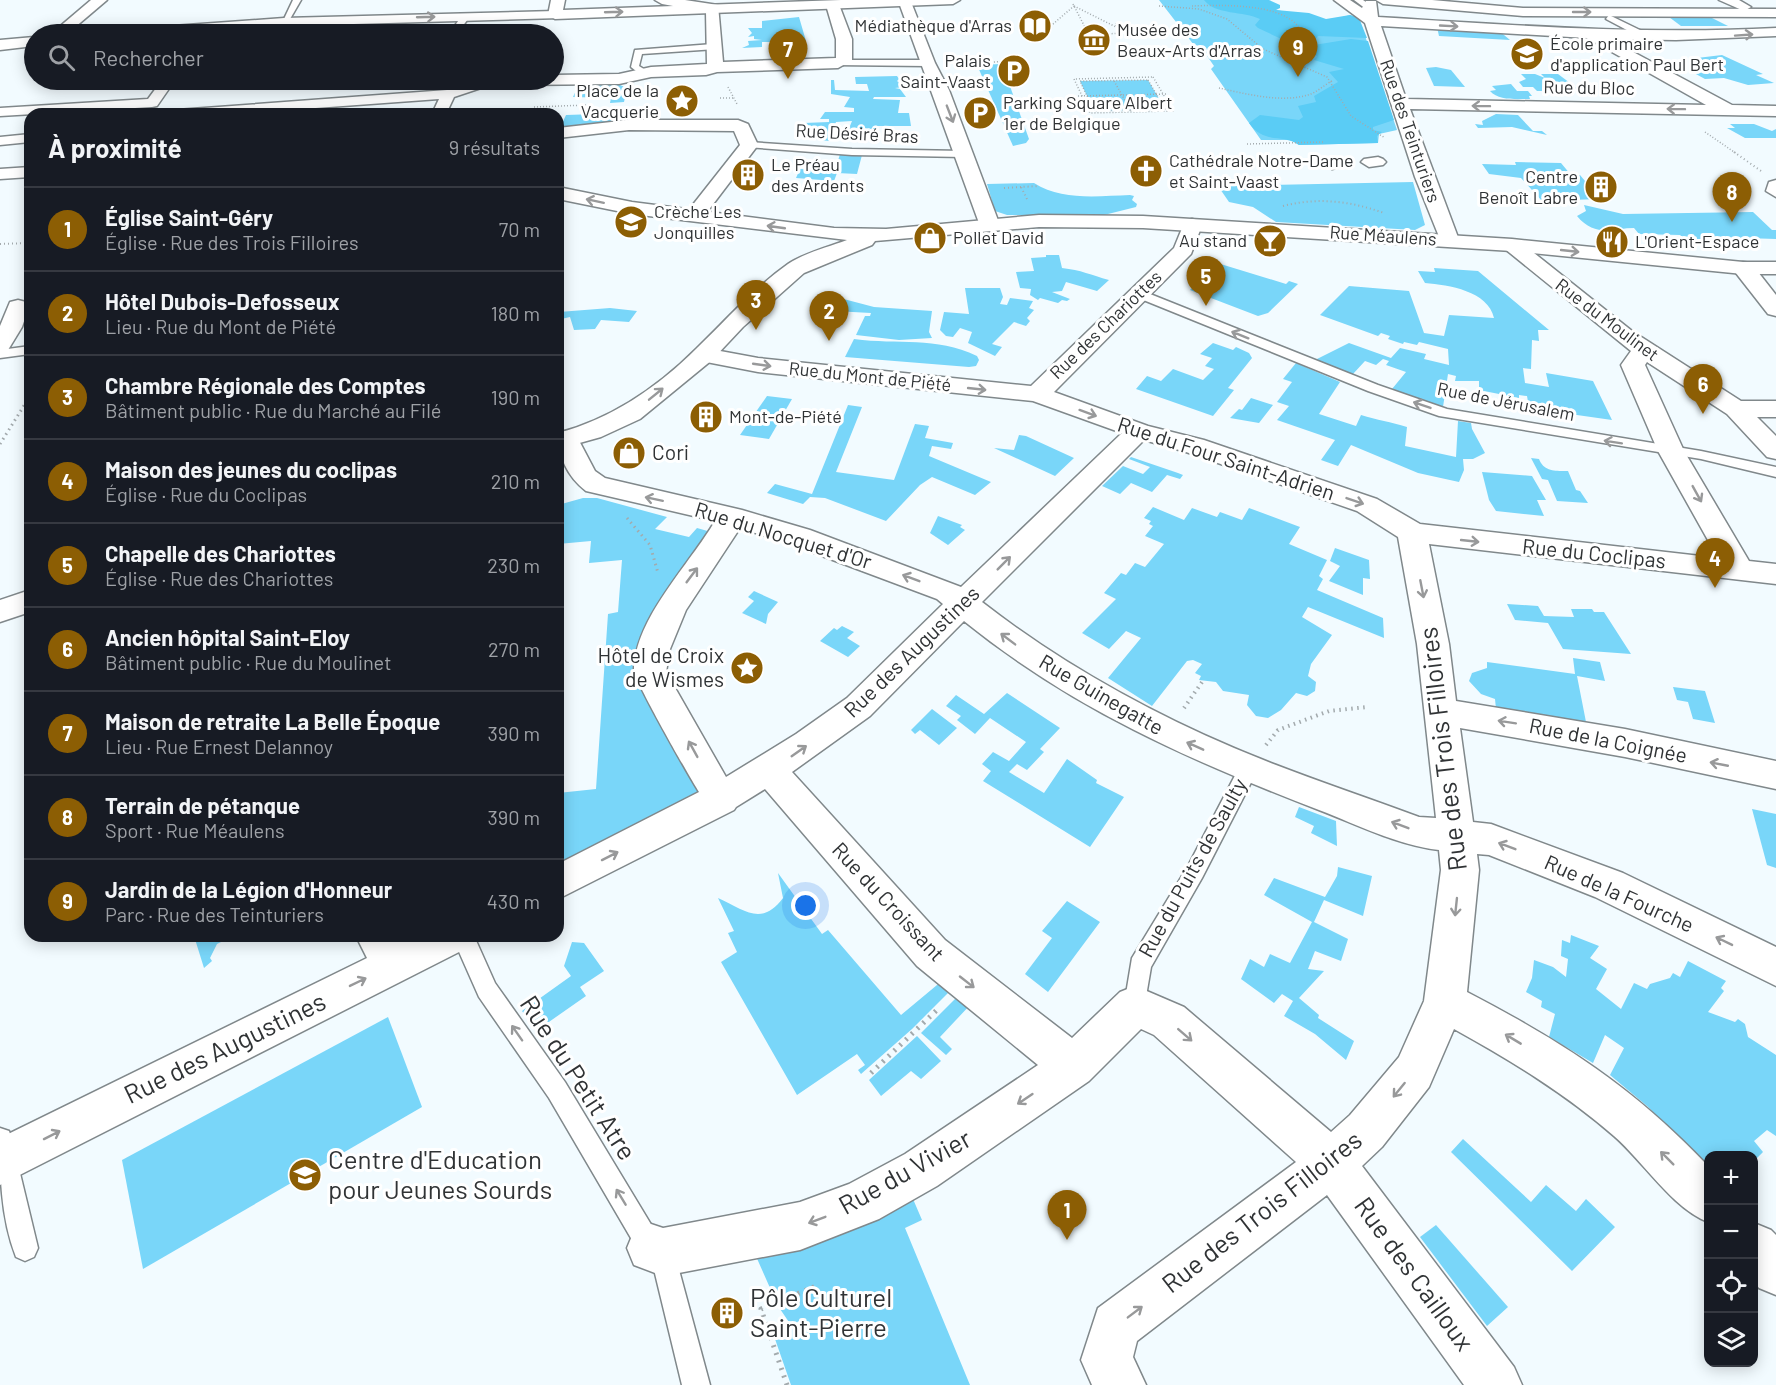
<!DOCTYPE html>
<html lang="fr">
<head>
<meta charset="utf-8">
<style>
	body { margin:0; font-family:Barlow,sans-serif; background:#20242c; color:#f1f3f6 }
	.controls { position:absolute; right:18px; bottom:18px; display:grid; overflow:hidden; border-radius:12px; box-shadow:0 3px 15px #0003 }
	.controls button { width:54px; height:54px; display:grid; place-items:center; padding:0; border:0; border-bottom:2px solid #363941; background:#171b24; color:#f1f3f6; font:30px sans-serif }
	.you { position:absolute; left:806px; top:906px; width:21px; height:21px; margin:-15px; border:4px solid #fff; border-radius:50%; background:#1a73e8; box-shadow:0 0 0 9px #1a73e833 }
	.badge { display:grid; place-items:center; width:39px; height:39px; border-radius:50%; background:#8c5e04; color:#fff; font-size:20px; font-weight:700 }
	.pin { position:absolute; translate:-50% -50px; filter:drop-shadow(0 2px 3px #0008) }
	.pin::after { content:''; position:absolute; top:32px; width:21px; height:18px; background:inherit; clip-path:polygon(0 0,100% 0,50% 100%) }
	.list { margin:0; padding:0; list-style:none }
	h2 { display:flex; justify-content:space-between; align-items:center; height:78px; margin:0; padding:0 24px; font-size:26px }
	h2 small { font-size:20px; font-weight:400; color:#9ea1a6 }
	.list li { display:grid; grid-template-columns:39px 1fr auto; gap:18px; align-items:center; box-sizing:border-box; height:84px; padding:0 24px; border-top:2px solid #363941 }
	.list b { display:block; font-size:22px; white-space:nowrap }
	.list p { margin:0; font-size:20px; white-space:nowrap; color:#9ea1a6 }
	.list em { font-size:20px; font-style:normal; color:#9ea1a6 }
	.icon { flex:none; width:33px; height:33px; fill:none; stroke:currentColor; stroke-width:2; stroke-linecap:round; stroke-linejoin:round }
	.map { position:relative; flex:none; width:1776px; height:1385px; overflow:hidden }
	.search { position:absolute; background:#171b24; box-shadow:0 3px 15px #0003; left:24px; top:24px; width:540px; height:66px; display:flex; align-items:center; gap:15px; box-sizing:border-box; padding:0 21px; border-radius:33px; color:#9ea1a6; font-size:22px }
	.panel { position:absolute; background:#171b24; box-shadow:0 3px 15px #0003; left:24px; top:108px; width:540px; height:834px; border-radius:18px }
	.map>svg:first-child { display:block }
	.green { fill:#79d6f9 }
	.forest { fill:#5accf5 }
	.lines { fill:none; stroke-linecap:round; stroke-linejoin:round }
	.service-casing { stroke:#80888b; stroke-width:3 }
	.pedestrian-casing { stroke:#80888b; stroke-width:3 }
	.minor-casing { stroke:#80888b; stroke-width:3 }
	.tertiary-casing { stroke:#80888b; stroke-width:3 }
	.path-far4 { stroke:#a3aaad; stroke-width:1.5; stroke-dasharray:1 2; stroke-linecap:butt }
	.path-far3 { stroke:#a3aaad; stroke-width:2; stroke-dasharray:1 3; stroke-linecap:butt }
	.path-far2 { stroke:#a3aaad; stroke-width:3; stroke-dasharray:1.5 4; stroke-linecap:butt }
	.path-far1 { stroke:#a3aaad; stroke-width:4; stroke-dasharray:1.5 4.5; stroke-linecap:butt }
	.path { stroke:#a3aaad; stroke-width:5; stroke-dasharray:2 6; stroke-linecap:butt }
	.service { fill:#fff; fill-rule:evenodd }
	.pedestrian { fill:#fff; fill-rule:evenodd }
	.minor { fill:#fff; fill-rule:evenodd }
	.tertiary { fill:#fff; fill-rule:evenodd }
	.oneway { stroke:#98999a }
	.labels { text-anchor:middle; stroke-width:6; stroke-linejoin:round; paint-order:stroke }
	.far-poi-label { font-size:18px; fill:#303335; stroke:#fff; text-anchor:start }
	.far-street-label { font-size:18px; fill:#303335; stroke:#fff }
	.poi-label { font-size:21px; fill:#303335; stroke:#fff; text-anchor:start }
	.street-label { font-size:21px; fill:#303335; stroke:#fff }
	.near-street-label { font-size:26px; fill:#303335; stroke:#fff }
	.near-poi-label { font-size:26px; fill:#303335; stroke:#fff; text-anchor:start }
</style>
</head>
<body>
<div class="map">
<svg width="1776" height="1385" viewBox="0 0 1776 1385">
	<rect width="100%" height="100%" fill="#f2fbff"/>
	<g class="green">
		<path d="M1159,0H1269L1263,7L1328,21L1350,15L1359,18L1397,130L1379,134L1378,143L1299,145L1292,140H1261L1211,69L1214,66L1205,53L1197,49Z"/>
		<path d="M1706,15L1728,26H1681L1669,17Z"/>
		<path d="M799,17L806,41H798V49L791,50L789,42H762V47L742,48L749,45L748,41L762,40L754,39V36L748,37L752,33L748,28H762V21Z"/>
		<path d="M1437,27L1498,30L1510,40L1439,36Z"/>
		<path d="M1722,55L1763,74L1756,75L1774,83L1748,85L1724,78L1705,79L1694,73L1725,71L1697,58Z"/>
		<path d="M1002,64L1029,139L1026,143L1013,146L977,65Z"/>
		<path d="M1436,67L1451,70L1465,87L1434,86L1426,68Z"/>
		<path d="M1521,74H1535L1545,78L1541,74H1558L1578,89L1556,86L1560,91H1537L1533,87H1523L1519,82L1526,79Z"/>
		<path d="M897,76L899,79L897,81L904,87L895,88L900,89L906,97H874L873,99L900,100L898,113H909L911,126H877L876,138H868V131H848L852,121L836,122L830,141L809,139L811,133H800L804,123L829,122V119H820L825,112H854V108L844,107L850,97L831,94V80H834L835,90L869,91L867,84H856L855,77Z"/>
		<path d="M1148,80L1165,109L1094,111L1080,81Z"/>
		<path d="M1511,84L1517,91H1528L1532,96H1529L1530,99C1517,99 1499,101 1490,91L1496,90L1492,86Z"/>
		<path d="M620,85L627,88L624,102L610,103L611,98L573,97L578,86Z"/>
		<path d="M621,107L617,122L560,128L566,115L596,114L598,109Z"/>
		<path d="M1496,114L1518,115L1533,131H1542L1547,135L1512,127L1478,128L1475,124L1483,125L1482,121Z"/>
		<path d="M1730,124H1754L1772,131L1776,129V138H1745L1727,128H1735Z"/>
		<path d="M840,154L862,155L857,174L837,173L834,181L796,178L800,169L835,171Z"/>
		<path d="M1515,162L1561,163L1571,175H1580L1600,199L1542,201L1521,178L1489,174L1482,164L1516,165Z"/>
		<path d="M1413,182L1425,225L1415,230L1276,222L1253,207L1229,202L1218,186Z"/>
		<path d="M1034,183C1062,201 1098,196 1130,195L1134,196L1132,200L1137,204L1136,207L1104,215H1007L995,211L987,184Z"/>
		<path d="M1584,205L1623,214L1753,212L1772,230H1776V239L1745,238L1748,242L1703,238L1704,241L1686,240L1680,235L1639,234L1634,228C1614,228 1595,238 1577,216L1586,211Z"/>
		<path d="M1046,255H1059L1062,268C1081,270 1091,275 1109,280L1097,291L1066,282L1062,291L1052,292L1070,299L1067,301L1062,300L1058,303L1040,298L1038,300L1030,295L1031,289L1020,288L1016,272L1034,271L1031,258L1046,257Z"/>
		<path d="M1214,262L1286,284L1289,281L1298,284L1268,313L1258,316L1190,290L1194,286L1210,291L1217,281L1202,276Z"/>
		<path d="M1434,268L1478,271L1549,330H1538L1539,341L1532,340L1531,369L1523,368L1525,383L1549,387L1546,373L1593,381L1612,420L1563,413L1564,418L1530,413L1527,396L1519,395V398L1479,390V381H1455L1456,376L1448,374L1443,407L1392,389L1406,372L1386,365L1389,361L1383,359L1376,365L1365,361L1353,374L1315,360L1349,343L1391,358L1400,348L1426,354L1424,359L1449,365L1448,349L1419,342L1417,345L1404,342L1403,344L1388,339L1390,336L1381,333L1378,336L1320,315L1349,286L1409,291L1424,333L1444,336L1449,315L1494,318C1488,291 1449,285 1425,283L1418,271L1435,272Z"/>
		<path d="M965,288H1000L1003,297L1000,304L1007,305L1010,298L1033,301L1029,308L1034,310L1027,318L1030,321L1026,326L1014,322L992,344L1002,347L995,356L968,343L972,332L960,328L953,337L946,336L940,330L944,312L969,314Z"/>
		<path d="M836,297L874,307L932,311L929,332L932,338L899,340L856,335L865,316H870L871,313L834,311Z"/>
		<path d="M610,308L637,311L629,322L601,320L595,329L574,330L570,317L561,319L559,312Z"/>
		<path d="M854,339C899,345 935,336 977,356L979,360L976,366L969,367L845,357Z"/>
		<path d="M1213,343L1233,350L1236,347L1249,353L1252,358L1228,388L1234,390L1213,416L1136,389L1147,376L1161,381L1173,369L1203,380L1214,369L1205,366L1212,358L1200,354Z"/>
		<path d="M1296,363L1340,382L1319,414L1356,426L1361,415C1377,420 1391,422 1407,427L1405,446L1456,457L1458,421L1471,423L1472,429L1485,453L1473,459H1463L1464,470L1459,482L1418,473L1351,445L1338,466L1321,460L1335,440L1277,420L1289,406L1277,402L1292,382L1283,379Z"/>
		<path d="M767,396L792,399L769,439L740,435Z"/>
		<path d="M1251,398L1273,405L1259,423L1230,418L1239,409L1242,410Z"/>
		<path d="M848,405L862,407L836,472L894,480L915,424L929,426L925,438L953,443L951,449L932,446L929,456L991,482L975,495L932,477L920,485L886,521L825,498L810,497L803,504L767,493L775,484L812,494Z"/>
		<path d="M1019,435L1026,436L1074,458L1055,476L994,448L1014,450Z"/>
		<path d="M1131,457L1178,473L1183,475L1180,479L1167,475L1152,492L1131,483L1120,494L1102,486L1123,466L1143,474L1150,467L1129,459Z"/>
		<path d="M1531,458L1539,459C1544,472 1556,471 1568,471L1576,490L1580,491L1588,503L1557,501L1548,480L1542,479Z"/>
		<path d="M1482,472L1532,476L1546,500H1537L1544,516L1496,511L1489,500Z"/>
		<path d="M583,498H597L667,517L655,529L689,537L697,528L711,532L638,670L704,790L558,874V793L596,789L608,614L618,612L622,560L589,563L591,541L558,544V505Z"/>
		<path d="M1153,507L1184,520L1192,508L1217,517L1220,512L1242,520L1249,508L1300,527L1289,544L1327,560L1319,576L1323,579L1317,590L1383,618L1384,638L1308,607L1302,617L1332,635L1311,664L1308,676L1316,682L1315,691L1307,696L1296,693L1281,710L1268,718L1256,716L1247,705L1249,695L1223,691L1216,682L1199,680L1201,676L1195,673L1202,664L1193,660L1187,661L1152,706L1108,678L1141,638L1126,631L1109,649L1082,633L1116,599L1104,593L1121,573L1126,575L1135,563L1145,567L1164,544L1145,536L1153,526L1149,524L1151,521L1144,518Z"/>
		<path d="M938,516L962,525L960,527L965,530L948,545L930,533Z"/>
		<path d="M1335,548L1369,560L1370,579L1363,578V595L1329,581L1340,566L1330,561Z"/>
		<path d="M754,591L778,602L768,614L766,624L742,613L754,601L748,597Z"/>
		<path d="M1507,604L1538,606L1544,616L1574,617L1571,609H1592L1594,612H1604L1631,654L1563,649L1548,623L1515,620Z"/>
		<path d="M842,626L854,632L847,638L860,646L848,657L820,641L834,628L837,630Z"/>
		<path d="M1573,658L1600,662L1605,681L1577,676L1586,722L1496,709L1495,699L1481,694L1469,681L1472,673L1487,668V662L1575,674Z"/>
		<path d="M1673,687L1705,691L1715,723L1693,719L1688,702L1677,700Z"/>
		<path d="M1007,693L1060,728L1040,749L1044,752L1027,770L1017,764L1009,772L1044,793L1067,759L1097,780L1096,783L1124,797L1090,847L983,781L991,771L982,764L993,752L1009,761L1026,742L990,718L975,734L957,720L961,716L946,706L956,695L984,714Z"/>
		<path d="M932,709L957,728L939,745L920,730L915,734L911,730Z"/>
		<path d="M1299,807L1336,821L1337,846L1311,833L1314,826L1295,817Z"/>
		<path d="M1752,809L1776,814V868L1767,865Z"/>
		<path d="M1338,867L1372,876L1363,916L1324,900L1314,922L1348,939L1341,961L1315,951L1308,969L1324,971L1299,998L1319,1015L1318,1018L1354,1041L1346,1060L1315,1034L1284,1016L1293,1001L1282,994L1274,1003L1241,979L1250,959L1264,967L1270,954L1290,963L1312,922L1264,895L1274,878L1325,897L1337,876Z"/>
		<path d="M778,873L822,934L828,930L901,1015L943,980L953,988L912,1029L861,1074L858,1070L865,1065L857,1054L797,1095L721,962L737,952L728,933L734,931L718,898C745,910 761,927 783,898Z"/>
		<path d="M1067,901L1100,922L1048,992L1025,974L1052,938L1042,931Z"/>
		<path d="M1571,935L1599,946L1590,958L1607,969L1596,989L1621,1009L1634,983L1647,989L1650,984L1670,978L1673,973L1680,977L1688,961L1726,981L1721,988L1724,991L1708,1012L1735,1022L1738,1019L1745,1024L1748,1037L1776,1055V1136L1767,1130L1754,1141L1763,1152L1754,1161V1156H1708V1166L1647,1106L1610,1075L1624,1048L1605,1035L1593,1063L1549,1037L1555,1014L1541,1007L1542,1001L1526,992L1532,978L1534,960L1553,967L1566,977L1568,959L1561,956L1562,940L1570,943Z"/>
		<path d="M194,936H224L225,940L217,944L210,958L212,961L204,968Z"/>
		<path d="M572,942L584,943L604,971L580,987L586,996L536,1031L522,1011L571,976L564,966Z"/>
		<path d="M960,994L971,1004L940,1037L952,1049L946,1055L921,1033Z"/>
		<path d="M388,1017L422,1107L143,1269L122,1160Z"/>
		<path d="M917,1036L941,1061L921,1079L911,1071L881,1096L869,1080Z"/>
		<path d="M1463,1139L1531,1202L1546,1185L1576,1211L1586,1199L1615,1227L1572,1271L1451,1152Z"/>
		<path d="M913,1199L922,1220L905,1228L970,1385H791L775,1339L793,1328L778,1306L755,1254Z"/>
		<path d="M1436,1225L1508,1307L1487,1326L1420,1237Z"/>
	</g>
	<g class="forest">
		<path d="M1204,0H1269L1280,5V8L1276,10L1309,13L1326,19L1350,15L1359,18L1367,38L1318,36L1315,40L1290,43L1258,28L1255,25L1260,19C1244,11 1215,15 1204,0Z"/>
		<path d="M1351,39L1368,41L1394,120L1373,127V130L1382,132L1377,136L1378,143L1299,145C1283,133 1264,145 1249,123L1260,115L1299,120L1303,117L1298,106L1316,102L1314,96L1338,82L1329,72L1344,69L1314,60L1317,56L1311,53L1308,46Z"/>
	</g>
	<g class="lines">
		<defs>
			<g id="service">
				<path d="M293,0H301L290,19H284Z"/>
				<path d="M1354,0H1363L1373,7L1366,9Z"/>
				<path d="M463,14L470,16L457,34H449Z"/>
				<path d="M1609,15L1646,33L1647,35L1640,37L1606,19Z"/>
				<path d="M344,18L351,20L341,34H333Z"/>
				<path d="M713,44L716,49L642,54L639,66L647,71V75H641L631,67L635,50Z"/>
				<path d="M838,60H927L931,63L927,66L835,65Z"/>
				<path d="M488,80H501L476,88L472,85Z"/>
				<path d="M749,142L852,149L964,151L969,154L964,157L852,155L746,147V143Z"/>
				<path d="M1140,290L1378,385L1447,409L1701,451L1776,467V477L1701,459L1439,416L1368,391L1136,297L1134,294Z"/>
				<path d="M30,346V354L0,358V350Z"/>
				<path d="M1249,759L1256,762L1259,767L1202,878L1151,967L1143,1014L1135,1017L1127,1014L1124,1006L1132,958L1188,866L1242,762Z"/>
				<path d="M452,936H474L495,983L565,1082L661,1241L672,1244L710,1385H682L652,1261L642,1257L549,1098L479,997Z"/>
				<path d="M0,1128L9,1131L12,1140L38,1248L34,1257L25,1261L16,1257C0,1216 0,1172 0,1128Z"/>
			</g>
			<g id="pedestrian">
				<path d="M162,80H175L157,106L152,107L0,116V108L148,99Z"/>
				<path d="M476,81L481,82V88L454,97L446,114H432L439,99L234,114H170L177,110L447,90Z"/>
				<path d="M30,134V142L0,145V137Z"/>
				<path d="M1378,157L1383,159L1386,162L1383,165L1369,167L1361,162L1364,159Z"/>
				<path d="M1341,158L1349,163L1346,166L1332,169L1324,164L1327,161Z"/>
				<path d="M30,167V177L0,179V169Z"/>
			</g>
			<g id="minor">
				<path d="M91,0H107L67,34H51Z"/>
				<path d="M655,0H685L718,5L723,62L836,58V39L826,5L828,2H838L852,39V60L838,68L717,72L706,75L651,77L619,84L502,85L494,80H554V75L619,74L651,67L707,64L706,12L662,4Z"/>
				<path d="M898,0L911,2L935,63L949,90L999,223L996,227H982L979,223Z"/>
				<path d="M1334,0H1350L1362,8L1366,1H1376L1378,17C1511,25 1643,35 1776,28V36L1676,40L1609,39L1732,105L1776,106V116L1410,109L1459,240L1456,244H1442L1415,177L1365,23ZM1381,26L1587,38L1706,105L1406,99Z"/>
				<path d="M1719,0H1739L1751,7L1744,11Z"/>
				<path d="M555,11L560,12L562,15L560,18L284,26L172,34H110L117,30L284,18Z"/>
				<path d="M34,37V46L0,50V40Z"/>
				<path d="M629,120H738L748,124L758,145L701,220H687L684,216L740,145L734,131L629,130L558,138V128Z"/>
				<path d="M1776,180V197L1766,191L1769,182Z"/>
				<path d="M1192,219L1199,221L1202,225L1191,254L1054,392L1148,426L1204,440L1377,499L1420,524L1718,558L1658,451L1621,365L1631,351L1505,249L1502,245L1505,241H1519L1632,331L1741,401H1776V417H1757L1776,436V459L1767,457L1727,414L1647,362L1645,365L1684,451L1749,561L1776,564V584L1429,544L1449,644L1456,701L1625,729L1776,761V789L1625,757L1460,728L1473,822L1491,824L1623,873L1776,947V986L1595,897L1489,855L1477,854L1479,870L1467,992C1563,1042 1633,1087 1708,1166V1222C1672,1208 1644,1162 1614,1136C1566,1094 1510,1060 1454,1029L1429,1087L1382,1147L1362,1166L1514,1367L1522,1385H1464L1327,1195L1137,1341L1133,1357L1146,1385H1092L1081,1360L1098,1308L1296,1162L1154,1035L1141,1029L1089,1081L937,1186L879,1219L800,1250L663,1276L634,1265L627,1248L634,1231L651,1224L663,1228L800,1202L849,1184L905,1154L1038,1065L917,966L765,789L736,807L734,810L558,899V864L699,792C689,776 634,680 634,670C635,618 690,564 715,521L586,491C568,477 558,457 558,433L566,431L575,433L595,471L605,478L742,510L810,530L961,587L1122,433L1033,401L758,372L696,360L692,355L696,350L704,348L758,358L1031,386L1174,248L1185,221ZM1144,440L1186,452L1357,511L1398,537L1417,644L1436,818L1419,817C1358,794 1295,774 1234,748C1145,710 1059,662 982,602ZM740,528L790,544L937,599L943,604L847,698L796,734L726,777L666,672L670,649L686,610ZM964,621C1073,709 1189,760 1319,810C1358,825 1397,845 1439,850L1441,870L1424,1001L1399,1057L1350,1115L1331,1132L1184,1007L1135,986L1120,992L1072,1038L945,940L792,772L870,716Z"/>
				<path d="M1743,262L1751,263L1776,295V316L1768,314L1732,268L1735,263Z"/>
				<path d="M18,300L26,302L29,307L22,327L8,350L0,352V326L10,302Z"/>
				<path d="M356,936H397L400,942L411,936H471L465,949L0,1185V1138L367,958Z"/>
				<path d="M1754,1223L1771,1230L1776,1235V1295L1759,1288L1754,1282Z"/>
			</g>
			<g id="tertiary">
				<path d="M551,0H565L563,10L841,0H960L953,4L555,19L548,15Z"/>
				<path d="M1376,0H1432L1523,8L1776,9V17L1523,16L1383,4Z"/>
				<path d="M558,187L632,202L834,228L886,229L1039,215L1143,216L1512,239L1743,262H1776V274H1743L1512,251L1143,228L1039,227L875,241L872,245L804,273L743,327L712,360L640,419L601,437L558,449V433C611,419 658,387 697,348C726,320 754,288 788,264C804,253 828,247 847,240L632,214L558,199Z"/>
				<path d="M30,590V612L0,622V600Z"/>
			</g>
		</defs>
		<use href="#service" class="service-casing"/>
		<use href="#pedestrian" class="pedestrian-casing"/>
		<use href="#minor" class="minor-casing"/>
		<use href="#tertiary" class="tertiary-casing"/>
		<g class="path-far4">
			<path d="M1073,4L1089,35"/>
			<path d="M1074,6L1116,27V23L1122,33L1089,35"/>
			<path d="M1159,6L1199,9L1227,19L1263,49L1327,77L1351,116L1385,138"/>
			<path d="M1192,6C1220,5 1277,3 1297,25C1307,36 1306,53 1305,66"/>
			<path d="M1047,25L1053,24L1074,6"/>
			<path d="M961,64L1011,61"/>
			<path d="M1153,77L1173,111L1090,113L1074,79Z"/>
			<path d="M1148,80L1165,109L1094,111L1080,81Z"/>
			<path d="M1114,81L1131,111"/>
			<path d="M728,87L737,104"/>
			<path d="M1219,88C1246,94 1281,103 1308,95C1316,93 1324,85 1332,81"/>
			<path d="M1078,96L1166,94"/>
			<path d="M720,98H733"/>
			<path d="M534,107L587,105"/>
			<path d="M1705,132L1737,154"/>
			<path d="M1247,144L1324,142"/>
		</g>
		<g class="path-far3">
			<path d="M1734,152L1761,171"/>
			<path d="M1004,188L1021,187"/>
			<path d="M1027,199L1021,187L1039,186"/>
			<path d="M1283,206C1318,197 1350,201 1384,213"/>
			<path d="M0,244L30,243"/>
		</g>
		<g class="path-far2">
			<path d="M0,444L30,396"/>
			<path d="M627,518L650,545L658,573"/>
		</g>
		<g class="path-far1">
			<path d="M1184,708L1202,682"/>
			<path d="M1266,745L1278,730L1329,711L1367,707"/>
		</g>
		<g class="path">
			<path d="M871,1073L940,1007"/>
			<path d="M787,1385L761,1309L816,1286"/>
		</g>
		<use href="#service" class="service"/>
		<use href="#pedestrian" class="pedestrian"/>
		<use href="#minor" class="minor"/>
		<use href="#tertiary" class="tertiary"/>
	</g>
	<defs><path id="oneway-shaft" d="M-6 0H5M1.5-3L5.5 0L1.5 3" fill="none" stroke-width="1.6" stroke-linecap="round" stroke-linejoin="round" transform="scale(1.5)"/></defs>
	<g class="oneway">
		<use href="#oneway-shaft" transform="translate(614 12) rotate(-2)"/>
		<use href="#oneway-shaft" transform="translate(1582 12)"/>
		<use href="#oneway-shaft" transform="translate(426 17) rotate(-2)"/>
		<use href="#oneway-shaft" transform="translate(1449 26) rotate(3)"/>
		<use href="#oneway-shaft" transform="translate(1744 35) rotate(-4)"/>
		<use href="#oneway-shaft" transform="translate(1481 106) rotate(-179)"/>
		<use href="#oneway-shaft" transform="translate(1676 109) rotate(-179)"/>
		<use href="#oneway-shaft" transform="translate(950 114) rotate(69)"/>
		<use href="#oneway-shaft" transform="translate(595 201) rotate(-168)"/>
		<use href="#oneway-shaft" transform="translate(776 227) rotate(-172)"/>
		<use href="#oneway-shaft" transform="translate(1570 251) rotate(6)"/>
		<use href="#oneway-shaft" transform="translate(1240 335) rotate(-158)"/>
		<use href="#oneway-shaft" transform="translate(762 365) rotate(8)"/>
		<use href="#oneway-shaft" transform="translate(977 389) rotate(6)"/>
		<use href="#oneway-shaft" transform="translate(656 394) rotate(-39)"/>
		<use href="#oneway-shaft" transform="translate(1422 405) rotate(-161)"/>
		<use href="#oneway-shaft" transform="translate(1088 413) rotate(20)"/>
		<use href="#oneway-shaft" transform="translate(1613 442) rotate(-171)"/>
		<use href="#oneway-shaft" transform="translate(1697 494) rotate(61)"/>
		<use href="#oneway-shaft" transform="translate(654 499) rotate(-168)"/>
		<use href="#oneway-shaft" transform="translate(1355 501) rotate(19)"/>
		<use href="#oneway-shaft" transform="translate(1470 541) rotate(6)"/>
		<use href="#oneway-shaft" transform="translate(1004 563) rotate(-45)"/>
		<use href="#oneway-shaft" transform="translate(692 575) rotate(-53)"/>
		<use href="#oneway-shaft" transform="translate(911 578) rotate(-159)"/>
		<use href="#oneway-shaft" transform="translate(1422 589) rotate(79)"/>
		<use href="#oneway-shaft" transform="translate(1008 639) rotate(-143)"/>
		<use href="#oneway-shaft" transform="translate(1507 722) rotate(-171)"/>
		<use href="#oneway-shaft" transform="translate(1195 746) rotate(-156)"/>
		<use href="#oneway-shaft" transform="translate(693 749) rotate(-119)"/>
		<use href="#oneway-shaft" transform="translate(799 751) rotate(-35)"/>
		<use href="#oneway-shaft" transform="translate(1719 764) rotate(-169)"/>
		<use href="#oneway-shaft" transform="translate(1400 825) rotate(-159)"/>
		<use href="#oneway-shaft" transform="translate(1507 846) rotate(-159)"/>
		<use href="#oneway-shaft" transform="translate(610 856) rotate(-27)"/>
		<use href="#oneway-shaft" transform="translate(1456 907) rotate(96)"/>
		<use href="#oneway-shaft" transform="translate(1724 941) rotate(-154)"/>
		<use href="#oneway-shaft" transform="translate(358 982) rotate(-26)"/>
		<use href="#oneway-shaft" transform="translate(967 982) rotate(38)"/>
		<use href="#oneway-shaft" transform="translate(517 1033) rotate(-125)"/>
		<use href="#oneway-shaft" transform="translate(1185 1035) rotate(41)"/>
		<use href="#oneway-shaft" transform="translate(1513 1039) rotate(-149)"/>
		<use href="#oneway-shaft" transform="translate(1399 1090) rotate(129)"/>
		<use href="#oneway-shaft" transform="translate(1025 1099) rotate(146)"/>
		<use href="#oneway-shaft" transform="translate(52 1135) rotate(-27)"/>
		<use href="#oneway-shaft" transform="translate(1667 1158) rotate(-135)"/>
		<use href="#oneway-shaft" transform="translate(621 1197) rotate(-121)"/>
		<use href="#oneway-shaft" transform="translate(817 1220) rotate(159)"/>
		<use href="#oneway-shaft" transform="translate(1135 1312) rotate(-37)"/>
	</g>
	<defs>
		<symbol id="library-disc" viewBox="-11 -11 22 22"><circle r="9.5" fill="#8c5e04" stroke="#fff"/><path d="M-6-4Q-3-5.5-.7-3.5V5Q-3 3-6 4ZM6-4Q3-5.5 .7-3.5V5Q3 3 6 4Z" fill="#fff"/></symbol>
		<symbol id="museum-disc" viewBox="-11 -11 22 22"><circle r="9.5" fill="#8c5e04" stroke="#fff"/><path d="M0-6L6-3V-2H-6V-3ZM-5-1h2V3h-2ZM-1-1h2V3h-2ZM3-1h2V3H3ZM-6 4H6V6H-6Z" fill="#fff"/></symbol>
		<symbol id="school-disc" viewBox="-11 -11 22 22"><circle r="9.5" fill="#8c5e04" stroke="#fff"/><path d="M0-5L7-2L0 1L-7-2ZM-4 1L0 2.5L4 1V4Q0 6-4 4Z" fill="#fff"/></symbol>
		<symbol id="parking-disc" viewBox="-11 -11 22 22"><circle r="9.5" fill="#8c5e04" stroke="#fff"/><path d="M-3.5-5.5H1a3.5 3.5 0 0 1 0 7H-1V5.5H-3.5ZM-1-3.4V-.6H.8a1.4 1.4 0 0 0 0-2.8Z" fill="#fff"/></symbol>
		<symbol id="sight-disc" viewBox="-11 -11 22 22"><circle r="9.5" fill="#8c5e04" stroke="#fff"/><path d="M0-6L1.8-2.2L6-1.7L2.9 1.2L3.7 5.4L0 3.3L-3.7 5.4L-2.9 1.2L-6-1.7L-1.8-2.2Z" fill="#fff"/></symbol>
		<symbol id="church-disc" viewBox="-11 -11 22 22"><circle r="9.5" fill="#8c5e04" stroke="#fff"/><path d="M-1.2-6h2.4v3.5h3.3v2.4h-3.3V6h-2.4V-.1h-3.3v-2.4h3.3Z" fill="#fff"/></symbol>
		<symbol id="building-disc" viewBox="-11 -11 22 22"><circle r="9.5" fill="#8c5e04" stroke="#fff"/><path d="M-4-6H4V6H1V3H-1V6H-4ZM-2.5-4.3h1.7v1.8h-1.7ZM.8-4.3h1.7v1.8H.8ZM-2.5-1h1.7V.8h-1.7ZM.8-1h1.7V.8H.8Z" fill="#fff"/></symbol>
		<symbol id="shop-disc" viewBox="-11 -11 22 22"><circle r="9.5" fill="#8c5e04" stroke="#fff"/><path d="M-5-2.5h2.3a2.7 3.5 0 0 1 5.4 0H5L5.5 6h-11ZM-1.5-2.5h3a1.5 2.3 0 0 0-3 0Z" fill="#fff"/></symbol>
		<symbol id="bar-disc" viewBox="-11 -11 22 22"><circle r="9.5" fill="#8c5e04" stroke="#fff"/><path d="M-6-5H6L.8 .8V4.5H3.5V6h-7V4.5H-.8V.8Z" fill="#fff"/></symbol>
		<symbol id="restaurant-disc" viewBox="-11 -11 22 22"><circle r="9.5" fill="#8c5e04" stroke="#fff"/><path d="M-5-6h1v4h1v-4h1v4h1v-4h1v5L-1.5 .5V6h-2V.5L-5-1ZM5-6V6H3V1.5H1.5Q1.5-4 5-6Z" fill="#fff"/></symbol>
	</defs>
	<g fill-rule="evenodd">
		<use href="#library-disc" x="1016" y="7" width="38" height="38"/>
		<use href="#museum-disc" x="1075" y="21" width="38" height="38"/>
		<use href="#school-disc" x="1508" y="35" width="38" height="38"/>
		<use href="#parking-disc" x="995" y="52" width="38" height="38"/>
		<use href="#sight-disc" x="663" y="82" width="38" height="38"/>
		<use href="#parking-disc" x="961" y="94" width="38" height="38"/>
		<use href="#church-disc" x="1127" y="152" width="38" height="38"/>
		<use href="#building-disc" x="729" y="156" width="38" height="38"/>
		<use href="#building-disc" x="1582" y="168" width="38" height="38"/>
		<use href="#school-disc" x="612" y="203" width="38" height="38"/>
		<use href="#shop-disc" x="911" y="219" width="38" height="38"/>
		<use href="#bar-disc" x="1251" y="222" width="38" height="38"/>
		<use href="#restaurant-disc" x="1593" y="223" width="38" height="38"/>
		<use href="#building-disc" x="687" y="398" width="38" height="38"/>
		<use href="#shop-disc" x="610" y="434" width="38" height="38"/>
		<use href="#sight-disc" x="728" y="649" width="38" height="38"/>
		<use href="#school-disc" x="286" y="1156" width="38" height="38"/>
		<use href="#building-disc" x="708" y="1294" width="38" height="38"/>
	</g>
	<g class="labels">
		<g class="far-poi-label">
			<text x="1012" y="32" text-anchor="end">Médiathèque d'Arras</text>
			<text x="1117" y="36">Musée des<tspan x="1117" dy="21">Beaux-Arts d'Arras</tspan></text>
			<text x="1550" y="50">École primaire<tspan x="1550" dy="21">d'application Paul Bert</tspan></text>
			<text x="991" y="67" text-anchor="end">Palais<tspan x="991" dy="21">Saint-Vaast</tspan></text>
			<text x="659" y="97" text-anchor="end">Place de la<tspan x="659" dy="21">Vacquerie</tspan></text>
			<text x="1003" y="109">Parking Square Albert<tspan x="1003" dy="21">1er de Belgique</tspan></text>
			<text x="1169" y="167">Cathédrale Notre-Dame<tspan x="1169" dy="21">et Saint-Vaast</tspan></text>
			<text x="771" y="171">Le Préau<tspan x="771" dy="21">des Ardents</tspan></text>
			<text x="1578" y="183" text-anchor="end">Centre<tspan x="1578" dy="21">Benoît Labre</tspan></text>
			<text x="654" y="218">Crèche Les<tspan x="654" dy="21">Jonquilles</tspan></text>
			<text x="953" y="244">Pollet David</text>
			<text x="1247" y="247" text-anchor="end">Au stand</text>
			<text x="1635" y="248">L'Orient-Espace</text>
			<text x="729" y="423">Mont-de-Piété</text>
		</g>
		<g class="far-street-label">
			<text transform="translate(1589 88) rotate(1)" y="6">Rue du Bloc</text>
			<text transform="translate(1410 131) rotate(71)" y="6">Rue des Teinturiers</text>
			<text transform="translate(857 134) rotate(3)" y="6">Rue Désiré Bras</text>
			<text transform="translate(1383 236) rotate(4)" y="6">Rue Méaulens</text>
			<text transform="translate(1607 320) rotate(37)" y="6">Rue du Moulinet</text>
			<text transform="translate(1106 325) rotate(-44)" y="6">Rue des Chariottes</text>
			<text transform="translate(870 377) rotate(6)" y="6">Rue du Mont de Piété</text>
			<text transform="translate(1506 402) rotate(11)" y="6">Rue de Jérusalem</text>
		</g>
		<g class="poi-label">
			<text x="652" y="460">Cori</text>
			<text x="724" y="663" text-anchor="end">Hôtel de Croix<tspan x="724" dy="24">de Wismes</tspan></text>
		</g>
		<g class="street-label">
			<text transform="translate(1226 459) rotate(18)" y="7">Rue du Four Saint-Adrien</text>
			<text transform="translate(783 536) rotate(17)" y="7">Rue du Nocquet d'Or</text>
			<text transform="translate(1594 554) rotate(6)" y="7">Rue du Coclipas</text>
			<text transform="translate(912 652) rotate(-44)" y="7">Rue des Augustines</text>
			<text transform="translate(1101 695) rotate(30)" y="7">Rue Guinegatte</text>
			<text transform="translate(1608 741) rotate(11)" y="7">Rue de la Coignée</text>
			<text transform="translate(1193 868) rotate(-61)" y="7">Rue du Puits de Saulty</text>
			<text transform="translate(1619 894) rotate(24)" y="7">Rue de la Fourche</text>
			<text transform="translate(888 902) rotate(47)" y="7">Rue du Croissant</text>
		</g>
		<g class="near-street-label">
			<text transform="translate(1443 749) rotate(-97)" y="9">Rue des Trois Filloires</text>
			<text transform="translate(225 1048) rotate(-26)" y="9">Rue des Augustines</text>
			<text transform="translate(578 1078) rotate(57)" y="9">Rue du Petit Atre</text>
			<text transform="translate(905 1172) rotate(-29)" y="9">Rue du Vivier</text>
			<text transform="translate(1262 1212) rotate(-38)" y="9">Rue des Trois Filloires</text>
			<text transform="translate(1414 1274) rotate(54)" y="9">Rue des Cailloux</text>
		</g>
		<g class="near-poi-label">
			<text x="328" y="1169">Centre d'Education<tspan x="328" dy="30">pour Jeunes Sourds</tspan></text>
			<text x="750" y="1307">Pôle Culturel<tspan x="750" dy="30">Saint-Pierre</tspan></text>
		</g>
	</g>
</svg>
<div class="controls">
<button>+</button>
<button>−</button>
<button><svg class="icon" aria-label="locate" viewBox="0 0 24 24"><circle cx="12" cy="12" r="6"/><path d="M12 2v4M12 18v4M2 12h4M18 12h4"/></svg></button>
<button><svg class="icon" aria-label="layers" viewBox="0 0 24 24"><path d="M12 4l9 5-9 5-9-5zM3 14l9 5 9-5"/></svg></button>
</div>
<div class="you"></div>
<div class="pin badge" style="left:1067px;top:1240px">1</div>
<div class="pin badge" style="left:829px;top:341px">2</div>
<div class="pin badge" style="left:756px;top:330px">3</div>
<div class="pin badge" style="left:1715px;top:588px">4</div>
<div class="pin badge" style="left:1206px;top:306px">5</div>
<div class="pin badge" style="left:1703px;top:414px">6</div>
<div class="pin badge" style="left:788px;top:79px">7</div>
<div class="pin badge" style="left:1732px;top:222px">8</div>
<div class="pin badge" style="left:1298px;top:77px">9</div>
<div class="search"><svg class="icon" aria-label="search" viewBox="0 0 24 24"><circle cx="10" cy="10" r="6"/><path d="M15 15l6 6"/></svg>Rechercher</div>
<section class="panel">
<h2>À proximité<small>9 résultats</small></h2>
<ul class="list">
<li><span class="badge">1</span><div><b>Église Saint-Géry</b><p>Église · Rue des Trois Filloires</p></div><em>70 m</em></li>
<li><span class="badge">2</span><div><b>Hôtel Dubois-Defosseux</b><p>Lieu · Rue du Mont de Piété</p></div><em>180 m</em></li>
<li><span class="badge">3</span><div><b>Chambre Régionale des Comptes</b><p>Bâtiment public · Rue du Marché au Filé</p></div><em>190 m</em></li>
<li><span class="badge">4</span><div><b>Maison des jeunes du coclipas</b><p>Église · Rue du Coclipas</p></div><em>210 m</em></li>
<li><span class="badge">5</span><div><b>Chapelle des Chariottes</b><p>Église · Rue des Chariottes</p></div><em>230 m</em></li>
<li><span class="badge">6</span><div><b>Ancien hôpital Saint-Eloy</b><p>Bâtiment public · Rue du Moulinet</p></div><em>270 m</em></li>
<li><span class="badge">7</span><div><b>Maison de retraite La Belle Époque</b><p>Lieu · Rue Ernest Delannoy</p></div><em>390 m</em></li>
<li><span class="badge">8</span><div><b>Terrain de pétanque</b><p>Sport · Rue Méaulens</p></div><em>390 m</em></li>
<li><span class="badge">9</span><div><b>Jardin de la Légion d'Honneur</b><p>Parc · Rue des Teinturiers</p></div><em>430 m</em></li>
</ul>
</section>
</div>
</body>
</html>
